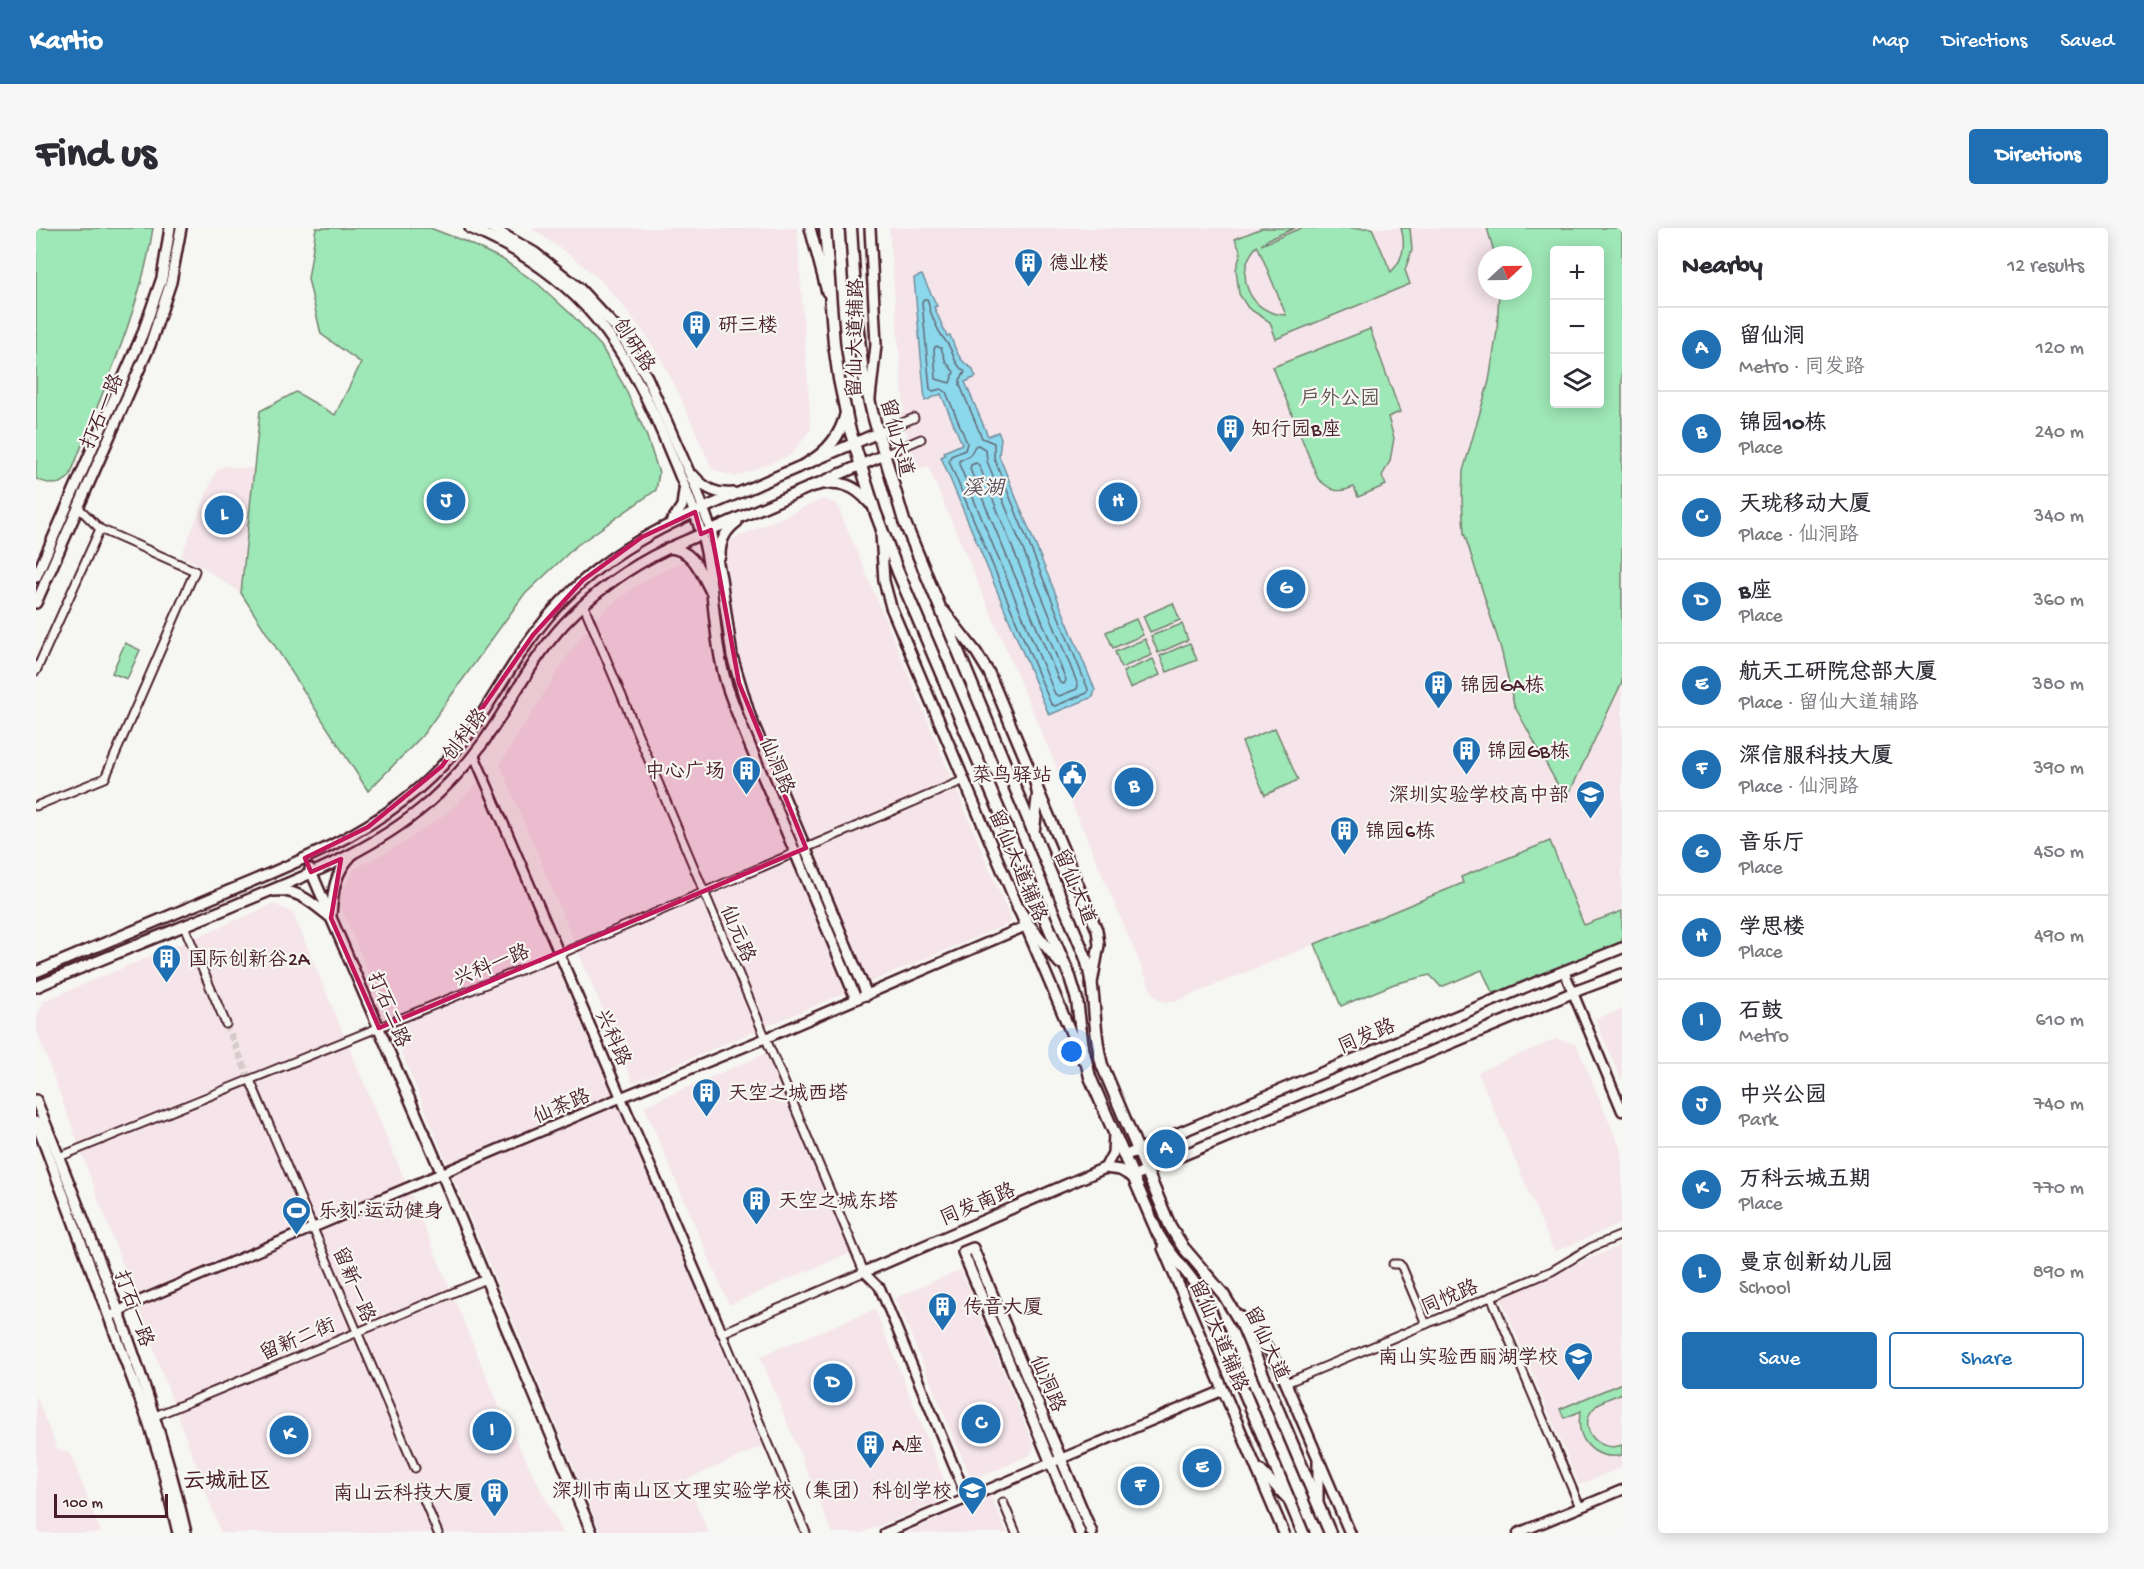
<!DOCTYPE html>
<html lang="en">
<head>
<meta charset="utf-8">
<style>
	body { margin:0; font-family:"Gochi Hand","LXGW WenKai TC",sans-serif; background:#f7f7f7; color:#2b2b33 }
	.controls { position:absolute; right:18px; top:18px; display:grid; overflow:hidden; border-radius:6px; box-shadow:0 3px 15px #0003 }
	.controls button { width:54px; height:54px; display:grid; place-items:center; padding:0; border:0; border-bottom:2px solid #e1e1e2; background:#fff; color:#2b2b33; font:30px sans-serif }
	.compass { position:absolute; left:1442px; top:18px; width:54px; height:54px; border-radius:50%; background:#fff; box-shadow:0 3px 15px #0003; rotate:68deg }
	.scale { position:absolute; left:18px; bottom:15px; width:114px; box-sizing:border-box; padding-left:6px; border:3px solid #4a1f2b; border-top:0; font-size:16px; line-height:21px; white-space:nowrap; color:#4a1f2b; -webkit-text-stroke:4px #f6f6f2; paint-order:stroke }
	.you { position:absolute; left:1036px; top:824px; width:21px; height:21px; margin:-15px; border:4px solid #fff; border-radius:50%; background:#1a73e8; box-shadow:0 0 0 9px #1a73e833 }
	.badge { display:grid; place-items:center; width:39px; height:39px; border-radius:50%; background:#1f6fb2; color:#fff; font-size:20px; font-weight:700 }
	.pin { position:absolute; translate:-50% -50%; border:3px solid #fff; box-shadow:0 2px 6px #0006 }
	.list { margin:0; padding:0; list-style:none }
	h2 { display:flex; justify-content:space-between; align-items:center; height:78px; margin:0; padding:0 24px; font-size:26px }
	h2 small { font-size:20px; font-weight:400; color:#7c7c81 }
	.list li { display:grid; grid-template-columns:39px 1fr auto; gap:18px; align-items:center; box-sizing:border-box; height:84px; padding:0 24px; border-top:2px solid #e1e1e2 }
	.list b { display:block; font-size:22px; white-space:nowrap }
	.list p { margin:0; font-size:20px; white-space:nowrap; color:#7c7c81 }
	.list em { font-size:20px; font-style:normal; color:#7c7c81 }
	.actions { display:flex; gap:12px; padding:18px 24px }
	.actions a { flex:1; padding:14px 0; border:2px solid #1f6fb2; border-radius:6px; text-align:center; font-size:21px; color:#1f6fb2 }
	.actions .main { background:#1f6fb2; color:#fff }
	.icon { flex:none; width:33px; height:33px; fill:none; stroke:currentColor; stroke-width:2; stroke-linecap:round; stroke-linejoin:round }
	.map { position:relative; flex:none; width:1586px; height:1305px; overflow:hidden; border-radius:6px }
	header { display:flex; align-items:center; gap:36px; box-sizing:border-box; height:84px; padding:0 30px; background:#1f6fb2; color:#fff }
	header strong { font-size:28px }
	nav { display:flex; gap:33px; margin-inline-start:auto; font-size:21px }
	.intro { display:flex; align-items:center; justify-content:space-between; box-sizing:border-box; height:144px; padding:0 36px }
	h1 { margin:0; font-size:42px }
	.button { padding:15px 27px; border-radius:6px; background:#1f6fb2; color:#fff; font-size:21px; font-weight:700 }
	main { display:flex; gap:36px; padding:0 36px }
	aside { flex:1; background:#fff; border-radius:6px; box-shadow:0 3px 15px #0003 }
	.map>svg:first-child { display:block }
	.built { fill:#f5e5ea; fill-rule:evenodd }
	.green { fill:#9ee7b6; stroke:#748370; stroke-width:1.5; fill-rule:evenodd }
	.water { fill:#8bd7eb; stroke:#718d9e; stroke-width:1.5 }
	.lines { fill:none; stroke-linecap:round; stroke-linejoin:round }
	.shore { stroke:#646978; stroke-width:1.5 }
	.minor-tunnel { stroke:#d4cbca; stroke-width:7; stroke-dasharray:7 3.5; stroke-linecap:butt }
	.minor-casing { stroke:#4a1f2b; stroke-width:11 }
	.tertiary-casing { stroke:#4a1f2b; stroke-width:13 }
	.secondary-casing { stroke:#4a1f2b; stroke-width:14 }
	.primary-casing { stroke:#4a1f2b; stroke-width:15 }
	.minor { stroke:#f6f6f2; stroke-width:7 }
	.tertiary { stroke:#f6f6f2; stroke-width:8 }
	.secondary { stroke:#f6f6f2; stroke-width:9 }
	.primary { stroke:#f6f6f2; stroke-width:10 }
	.marked { fill:#c2185b; fill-opacity:0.2; stroke:#c2185b; stroke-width:4.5; stroke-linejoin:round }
	.labels { text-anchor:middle; stroke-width:4.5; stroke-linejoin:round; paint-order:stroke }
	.poi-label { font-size:20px; fill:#4a1f2b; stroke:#f6f6f2; text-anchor:start }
	.street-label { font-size:20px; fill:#4a1f2b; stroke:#f6f6f2 }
	.park-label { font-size:20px; fill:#5f514e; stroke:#f6f6f2 }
	.water-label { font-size:21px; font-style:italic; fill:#5a4d5b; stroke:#f6f6f2 }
	.quarter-label { font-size:22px; font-weight:bold; fill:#4a1f2b; stroke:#f6f6f2 }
</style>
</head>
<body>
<header>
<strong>Kartio</strong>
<nav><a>Map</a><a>Directions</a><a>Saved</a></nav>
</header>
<div class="intro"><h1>Find us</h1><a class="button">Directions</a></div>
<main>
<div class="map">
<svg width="1586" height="1305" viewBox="0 0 1586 1305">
	<rect width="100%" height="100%" fill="#f6f6f2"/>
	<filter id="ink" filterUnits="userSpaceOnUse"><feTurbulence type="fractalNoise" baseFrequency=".0167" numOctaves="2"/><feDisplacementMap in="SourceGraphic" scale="12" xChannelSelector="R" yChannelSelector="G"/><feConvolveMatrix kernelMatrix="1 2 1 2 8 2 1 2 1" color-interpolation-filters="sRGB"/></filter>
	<g filter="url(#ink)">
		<g class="built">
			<path d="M495,0H761L775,201L755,227L699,249L676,241L643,166L627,135L609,106L588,79L565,53L539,31Z"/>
			<path d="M853,0H1586V683L1549,698L1514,613L1425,650L1427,655L1138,774H1129L1122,771L1117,766L892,238L883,241L863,185L868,183ZM1518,22H1564V176H1518ZM1451,27H1487V63H1451Z"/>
			<path d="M190,238L218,241L205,365L162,336L145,328L179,245L183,240Z"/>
			<path d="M787,271L801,276L976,694L597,855L464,536L530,430L548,405L572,379L600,358L632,340Z"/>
			<path d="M442,555L728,1218L650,1252L673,1305H565L302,672L318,641L369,614L411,585Z"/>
			<path d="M238,676L257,685L463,1178L527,1305H185L0,801V790L8,773Z"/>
			<path d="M1586,781V854L1559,791Z"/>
			<path d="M1520,811L1540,816L1586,924V995L1518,1024L1442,844Z"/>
			<path d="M731,825L816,1024L693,1077L608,878Z"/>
			<path d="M1586,1017V1239L1543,1257L1464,1068Z"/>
			<path d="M925,1042L998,1218L993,1228L939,1251L934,1248L859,1070Z"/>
			<path d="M839,1081L915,1269L826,1305H796L724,1128Z"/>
			<path d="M0,1168L21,1221L34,1225L65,1305H0Z"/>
			<path d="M955,1268L971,1305H868Z"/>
		</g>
		<g class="green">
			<path d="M0,0H117C105,82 63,171 34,248C23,260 13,256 0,251Z"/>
			<path d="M280,0H394L428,13L466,31L502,56L536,87L565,118L587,156L610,206L623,245L620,262L540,318L487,368L386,508L332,563L205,365L224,183L260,164L299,187L325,135L285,106L272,51Z"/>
			<path d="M1226,0H1259L1233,11L1225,17L1265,0H1336L1355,44C1367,32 1370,17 1365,0H1374L1376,22L1369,42L1374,56L1240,111L1234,94L1212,80L1203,66L1200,41L1205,25L1199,11ZM1221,18L1222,19L1250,87C1213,86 1196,45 1221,18Z"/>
			<path d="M1451,0H1586V454L1530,572L1478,477L1465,421L1428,305L1426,272L1427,243L1453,153L1461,103L1463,63H1487V27H1459ZM1518,22H1564V176H1518Z"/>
			<path d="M1334,101L1364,184L1352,189L1358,210L1354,233L1346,248L1350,257L1322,269L1318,259C1300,266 1296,263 1282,251L1237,139Z"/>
			<path d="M1137,375L1144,392L1114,404L1107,388Z"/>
			<path d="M1100,391L1107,407L1077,420L1070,404Z"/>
			<path d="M1146,396L1152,412L1122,425L1115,408Z"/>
			<path d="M1109,411L1116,427L1085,440L1079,424Z"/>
			<path d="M89,415L104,422L91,451L76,445Z"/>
			<path d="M1154,415L1161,432L1131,444L1124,428Z"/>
			<path d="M1117,431L1124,447L1094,460L1087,444Z"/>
			<path d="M1239,500L1262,552L1229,567L1206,514Z"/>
			<path d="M1514,613L1548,697L1586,683V715L1463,765L1456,764L1446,742L1405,759L1394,747L1358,756L1305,778L1279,716L1427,655L1425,649Z"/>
			<path d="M1586,1155V1165C1578,1169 1567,1171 1560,1178C1539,1197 1561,1226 1586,1217V1227C1558,1234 1537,1209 1545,1183L1528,1190L1524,1181Z"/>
		</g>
		<path class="water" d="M886,47L901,78L898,79L911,108L914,107C919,120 923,134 936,140L940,149L929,154L952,208L962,204L965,210L963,228L1059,462L1057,469L1013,487L905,229L909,227L908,224L926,216L905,166L889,173L878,50Z"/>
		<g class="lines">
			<g class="shore">
				<path d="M888,71H891C894,76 892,80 895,85C900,98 903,105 911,115C918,124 916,134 929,144L924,152V157L946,210L958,215V230L1052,461L1051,465L1019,478L1015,476L913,233L915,228L929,222L931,215L910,164L905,161L897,163L894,161L886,74Z"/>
				<path d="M900,118L905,120L910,134L918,144L914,155L900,151L898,121Z"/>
				<path d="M942,217L950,222L951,233L1042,457L1041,461L1023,468L1019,466L923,236V233L934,227L939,218Z"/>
				<path d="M940,235L943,237L1030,452L1028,456L1024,455L934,241L935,237Z"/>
			</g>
			<path class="minor-tunnel" d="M190,796L214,852"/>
			<defs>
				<g id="minor">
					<path d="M842,205L878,190"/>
					<path d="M848,227L885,211"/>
					<path d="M548,378L828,1044L844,1060"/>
					<path d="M0,443L64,301"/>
					<path d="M0,578L69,550L159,343L64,301L43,280"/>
					<path d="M148,698L190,796"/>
					<path d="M214,852L379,1240"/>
					<path d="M21,926L23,929L524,726L928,552"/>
					<path d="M1357,1036H1363L1366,1039L1390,1096"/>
					<path d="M1455,1068L1544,1279"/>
					<path d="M1250,1155L1516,1043L1556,1019L1586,1007"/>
					<path d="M119,1188L450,1051"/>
					<path d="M383,1260L402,1305"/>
					<path d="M967,1274L980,1305"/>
					<path d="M770,1305L686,1105L828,1044"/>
				</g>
				<g id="tertiary">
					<path d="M438,527L686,1105"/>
					<path d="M1528,743L1586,883"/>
					<path d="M844,1060L931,1270"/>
					<path d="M77,1087L94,1077L586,869L730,810L990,698"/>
					<path d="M849,1305L1188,1162"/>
					<path d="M1482,1305L1586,1262"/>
				</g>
				<g id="secondary">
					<path d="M434,0C546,48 591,118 635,226C648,257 661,287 669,319C679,365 677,413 691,458C705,499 723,539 740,579C767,643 794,707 820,771"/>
					<path d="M456,0L499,25L542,59L582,102L611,149L660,260L675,302L685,350L696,428L714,488L831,767"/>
					<path d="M774,0L791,64"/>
					<path d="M834,170L840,117L834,0"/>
					<path d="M658,248C669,261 681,267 698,265"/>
					<path d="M636,293L646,278L648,263"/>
					<path d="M845,305L848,353L855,379L1046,831"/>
					<path d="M632,320C657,321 664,343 674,362"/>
					<path d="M684,328C684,313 689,303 701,294"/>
					<path d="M0,349L106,107L126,50L134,0"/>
					<path d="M0,375L114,117L135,54L145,0"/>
					<path d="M908,383L940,424L953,445L1061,702L1063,717L1056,755"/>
					<path d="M274,641L406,946L556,1305"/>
					<path d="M238,663C262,661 276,675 294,689"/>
					<path d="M295,687C297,664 298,646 315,628"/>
					<path d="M0,744C63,717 126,691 190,664C252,638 314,614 367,573C393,553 416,529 435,503C462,463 484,421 516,384C570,322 631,296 705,264C750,245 796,225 842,205"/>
					<path d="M0,759C65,731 131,705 197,678C264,650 334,625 391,576C411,558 430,538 446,516C474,477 495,432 528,396C557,365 595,338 633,320L848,227"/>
					<path d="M0,872C56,1013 116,1156 150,1305"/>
					<path d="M0,894L112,1193L125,1234L142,1305"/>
					<path d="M1088,928L1506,752L1586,720"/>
					<path d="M1069,940L1077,925L1078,906"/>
					<path d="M1097,948L1543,762L1586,746"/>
					<path d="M1127,1020L1248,1305"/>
					<path d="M828,1044L1069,940L1084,942L1098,950"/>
					<path d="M1203,1087L1231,1119L1243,1139L1314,1305"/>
					<path d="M1224,1242L1252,1271"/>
					<path d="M1282,1273V1233"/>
					<path d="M1044,1305L927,1024L937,1020L1056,1305"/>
				</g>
				<g id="primary">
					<path d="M789,0L798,116L803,151L813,199L839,283L862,344L1034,749L1041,772L1047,820L1054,849L1122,1006C1137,1032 1160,1051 1172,1077L1267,1305"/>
					<path d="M815,0L821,94L827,145L836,184L868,293L1049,728C1061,762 1056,801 1066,837L1134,998L1147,1019L1187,1066L1207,1099L1294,1305"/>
					<path d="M772,235C791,224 805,207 810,185"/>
					<path d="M776,258C799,251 818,255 834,275"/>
					<path d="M998,601L1002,566L1000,556"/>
					<path d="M982,680L993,697L1024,735"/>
				</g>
			</defs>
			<use href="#minor" class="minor-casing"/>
			<use href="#tertiary" class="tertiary-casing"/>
			<use href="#secondary" class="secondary-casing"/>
			<use href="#primary" class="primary-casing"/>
			<use href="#minor" class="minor"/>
			<use href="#tertiary" class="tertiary"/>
			<use href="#secondary" class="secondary"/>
			<use href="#primary" class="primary"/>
		</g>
	</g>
	<path class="marked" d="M659,284L665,306L675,302L703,455L770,620L343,800L295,690L305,631L275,644L269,630L332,599L406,538L497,407L547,352L606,309Z"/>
	<defs>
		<symbol id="building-pin" viewBox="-11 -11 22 30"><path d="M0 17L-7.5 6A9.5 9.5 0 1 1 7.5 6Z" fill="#1f6fb2" stroke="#f6f6f2"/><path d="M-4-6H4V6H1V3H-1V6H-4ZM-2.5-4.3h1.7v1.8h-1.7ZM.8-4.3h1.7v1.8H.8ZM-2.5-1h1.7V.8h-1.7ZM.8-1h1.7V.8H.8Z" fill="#fff"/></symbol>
		<symbol id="civic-pin" viewBox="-11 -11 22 30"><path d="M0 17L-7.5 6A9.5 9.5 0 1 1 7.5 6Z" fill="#1f6fb2" stroke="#f6f6f2"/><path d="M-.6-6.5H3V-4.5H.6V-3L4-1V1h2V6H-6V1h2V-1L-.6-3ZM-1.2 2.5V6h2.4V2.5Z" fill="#fff"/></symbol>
		<symbol id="school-pin" viewBox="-11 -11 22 30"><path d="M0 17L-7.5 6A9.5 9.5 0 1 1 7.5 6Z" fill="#1f6fb2" stroke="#f6f6f2"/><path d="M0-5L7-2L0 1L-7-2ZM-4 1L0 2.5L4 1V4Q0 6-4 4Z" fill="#fff"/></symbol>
		<symbol id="stadium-pin" viewBox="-11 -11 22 30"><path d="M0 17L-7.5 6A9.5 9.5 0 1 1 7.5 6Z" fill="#1f6fb2" stroke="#f6f6f2"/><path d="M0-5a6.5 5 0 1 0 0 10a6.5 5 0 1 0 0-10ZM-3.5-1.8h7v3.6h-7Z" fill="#fff"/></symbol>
	</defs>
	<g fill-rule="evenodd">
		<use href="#building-pin" x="976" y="18" width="33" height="45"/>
		<use href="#building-pin" x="644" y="80" width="33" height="45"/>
		<use href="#building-pin" x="1178" y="184" width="33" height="45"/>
		<use href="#building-pin" x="1386" y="440" width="33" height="45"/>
		<use href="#building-pin" x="1414" y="506" width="33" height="45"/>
		<use href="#building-pin" x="694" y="526" width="33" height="45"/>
		<use href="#civic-pin" x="1020" y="530" width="33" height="45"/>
		<use href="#school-pin" x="1538" y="550" width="33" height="45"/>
		<use href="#building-pin" x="1292" y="586" width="33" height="45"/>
		<use href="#building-pin" x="114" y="714" width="33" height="45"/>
		<use href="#building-pin" x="654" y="848" width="33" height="45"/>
		<use href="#building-pin" x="704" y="956" width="33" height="45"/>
		<use href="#stadium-pin" x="244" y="966" width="33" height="45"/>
		<use href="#building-pin" x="890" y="1062" width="33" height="45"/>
		<use href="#school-pin" x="1526" y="1112" width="33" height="45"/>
		<use href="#building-pin" x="818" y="1200" width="33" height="45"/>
		<use href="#school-pin" x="920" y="1246" width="33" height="45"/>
		<use href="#building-pin" x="442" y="1248" width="33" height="45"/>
	</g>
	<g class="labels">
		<g class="poi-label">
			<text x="1013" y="41">德业楼</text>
			<text x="682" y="103">研三楼</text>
			<text x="1215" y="207">知行园B座</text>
			<text x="1424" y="463">锦园GA栋</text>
			<text x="1451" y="529">锦园GB栋</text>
			<text x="689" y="549" text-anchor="end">中心广场</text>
			<text x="1016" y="553" text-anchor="end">菜鸟驿站</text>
			<text x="1533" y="573" text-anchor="end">深圳实验学校高中部</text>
			<text x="1329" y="609">锦园6栋</text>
			<text x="152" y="737">国际创新谷2A</text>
			<text x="692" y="871">天空之城西塔</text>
			<text x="742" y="979">天空之城东塔</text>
			<text x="282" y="989">乐刻·运动健身</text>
			<text x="927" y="1085">传音大厦</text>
			<text x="1522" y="1135" text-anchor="end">南山实验西丽湖学校</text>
			<text x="856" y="1223">A座</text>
			<text x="916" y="1269" text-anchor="end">深圳市南山区文理实验学校（集团）科创学校</text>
			<text x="437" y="1271" text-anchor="end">南山云科技大厦</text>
		</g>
		<g class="street-label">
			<text transform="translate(818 110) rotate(-89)" y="7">留仙大道辅路</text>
			<text transform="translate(599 116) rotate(57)" y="7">创研路</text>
			<text transform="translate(65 183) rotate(-67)" y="7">打石一路</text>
			<text transform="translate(862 209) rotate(75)" y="7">留仙大道</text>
			<text transform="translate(428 506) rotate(-53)" y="7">创科路</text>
			<text transform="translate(742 537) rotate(67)" y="7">仙洞路</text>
			<text transform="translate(983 637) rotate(67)" y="7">留仙大道辅路</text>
			<text transform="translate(1040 658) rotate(67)" y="7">留仙大道</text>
			<text transform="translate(703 705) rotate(67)" y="7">仙元路</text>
			<text transform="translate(455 736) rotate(-22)" y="7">兴科一路</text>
			<text transform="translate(354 781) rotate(67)" y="7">打石二路</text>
			<text transform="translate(1330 807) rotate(-23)" y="7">同发路</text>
			<text transform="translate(578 809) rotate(66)" y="7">兴科路</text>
			<text transform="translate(525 877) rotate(-23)" y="7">仙茶路</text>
			<text transform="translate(941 975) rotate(-23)" y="7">同发南路</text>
			<text transform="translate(319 1056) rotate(67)" y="7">留新一路</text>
			<text transform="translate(1413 1068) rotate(-23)" y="7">同悦路</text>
			<text transform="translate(99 1080) rotate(70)" y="7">打石一路</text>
			<text transform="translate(1184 1107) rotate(67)" y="7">留仙大道辅路</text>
			<text transform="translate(261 1110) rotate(-23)" y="7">留新二街</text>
			<text transform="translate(1232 1115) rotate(65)" y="7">留仙大道</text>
			<text transform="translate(1013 1155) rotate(67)" y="7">仙洞路</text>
		</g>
		<g class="park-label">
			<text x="1304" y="176">户外公园</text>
		</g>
		<g class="water-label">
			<text x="947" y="266">溪湖</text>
		</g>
		<g class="quarter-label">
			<text x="191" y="1259">云城社区</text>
		</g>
	</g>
</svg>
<div class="controls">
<button>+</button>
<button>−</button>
<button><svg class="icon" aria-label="layers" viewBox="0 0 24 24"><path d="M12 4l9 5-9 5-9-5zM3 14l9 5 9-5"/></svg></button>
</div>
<svg class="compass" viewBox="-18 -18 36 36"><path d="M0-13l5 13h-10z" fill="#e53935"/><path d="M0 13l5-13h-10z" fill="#7c7c81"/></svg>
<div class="scale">100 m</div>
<div class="you"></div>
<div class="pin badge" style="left:1130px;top:921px">A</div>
<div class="pin badge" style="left:1098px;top:559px">B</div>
<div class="pin badge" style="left:945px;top:1196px">C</div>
<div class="pin badge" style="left:797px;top:1155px">D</div>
<div class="pin badge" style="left:1166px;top:1240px">E</div>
<div class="pin badge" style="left:1104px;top:1258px">F</div>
<div class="pin badge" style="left:1250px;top:361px">G</div>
<div class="pin badge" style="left:1082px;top:274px">H</div>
<div class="pin badge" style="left:456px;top:1203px">I</div>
<div class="pin badge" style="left:410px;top:273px">J</div>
<div class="pin badge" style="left:253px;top:1207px">K</div>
<div class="pin badge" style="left:188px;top:287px">L</div>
</div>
<aside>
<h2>Nearby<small>12 results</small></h2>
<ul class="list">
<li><span class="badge">A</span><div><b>留仙洞</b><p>Metro · 同发路</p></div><em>120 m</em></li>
<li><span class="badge">B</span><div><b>锦园10栋</b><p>Place</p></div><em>240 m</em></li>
<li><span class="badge">C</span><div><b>天珑移动大厦</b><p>Place · 仙洞路</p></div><em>340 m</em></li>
<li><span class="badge">D</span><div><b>B座</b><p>Place</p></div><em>360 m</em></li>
<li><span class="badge">E</span><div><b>航天工研院总部大厦</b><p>Place · 留仙大道辅路</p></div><em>380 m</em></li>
<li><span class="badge">F</span><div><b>深信服科技大厦</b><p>Place · 仙洞路</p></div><em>390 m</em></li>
<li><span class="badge">G</span><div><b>音乐厅</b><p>Place</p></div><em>450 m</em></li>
<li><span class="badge">H</span><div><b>学思楼</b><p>Place</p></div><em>490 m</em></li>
<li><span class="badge">I</span><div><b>石鼓</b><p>Metro</p></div><em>610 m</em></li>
<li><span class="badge">J</span><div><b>中兴公园</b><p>Park</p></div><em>740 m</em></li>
<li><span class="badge">K</span><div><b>万科云城五期</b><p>Place</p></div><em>770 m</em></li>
<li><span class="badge">L</span><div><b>曼京创新幼儿园</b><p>School</p></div><em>890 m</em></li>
</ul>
<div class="actions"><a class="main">Save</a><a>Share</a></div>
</aside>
</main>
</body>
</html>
